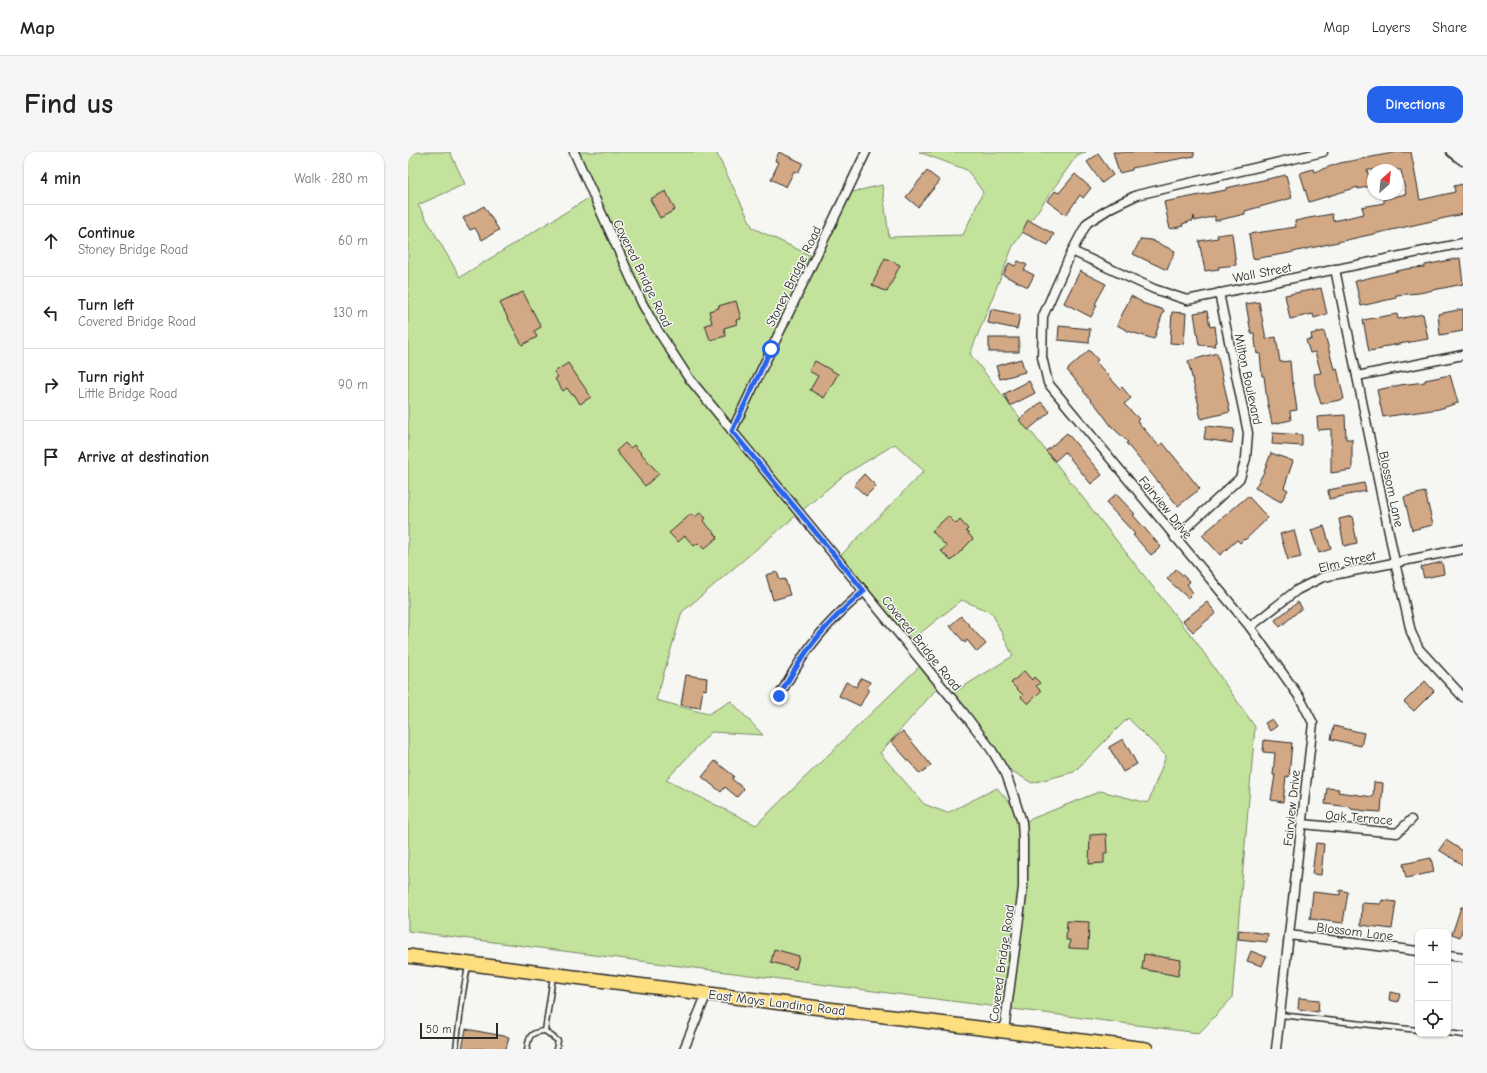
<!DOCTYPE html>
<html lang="en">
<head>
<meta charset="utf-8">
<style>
	body { margin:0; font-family:"Comic Neue",sans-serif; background:#f6f6f6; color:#222 }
	.controls { position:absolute; right:12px; bottom:12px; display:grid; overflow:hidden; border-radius:8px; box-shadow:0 1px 3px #0004 }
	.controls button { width:36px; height:36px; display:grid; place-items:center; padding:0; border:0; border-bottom:1px solid #e0e0e0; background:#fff; color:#222; font:20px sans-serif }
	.compass { position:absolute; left:959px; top:12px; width:36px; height:36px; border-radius:50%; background:#fff; box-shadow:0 1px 3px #0004; rotate:27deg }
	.scale { position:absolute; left:12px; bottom:10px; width:78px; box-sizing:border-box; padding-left:4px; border:2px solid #2b2b2b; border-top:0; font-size:11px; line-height:14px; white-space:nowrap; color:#2b2b2b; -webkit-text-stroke:3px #f6f6f2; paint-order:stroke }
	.stop { position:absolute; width:12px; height:12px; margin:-9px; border:3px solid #2563eb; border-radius:50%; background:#fff }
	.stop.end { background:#2563eb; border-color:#fff; box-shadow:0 1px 4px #0008 }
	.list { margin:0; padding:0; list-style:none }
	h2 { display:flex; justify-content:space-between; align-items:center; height:52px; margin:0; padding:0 16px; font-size:17px }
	h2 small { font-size:13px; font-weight:400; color:#767676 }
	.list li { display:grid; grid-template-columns:26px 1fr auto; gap:12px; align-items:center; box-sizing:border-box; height:72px; padding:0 16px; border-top:1px solid #e0e0e0 }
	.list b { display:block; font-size:15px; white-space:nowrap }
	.list p { margin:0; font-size:13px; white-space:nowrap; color:#767676 }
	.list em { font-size:13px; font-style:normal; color:#767676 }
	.icon { flex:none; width:22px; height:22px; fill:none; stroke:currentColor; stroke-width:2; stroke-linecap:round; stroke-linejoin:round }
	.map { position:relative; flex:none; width:1055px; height:897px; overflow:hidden; border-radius:12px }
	header { display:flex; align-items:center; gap:24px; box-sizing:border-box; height:56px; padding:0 20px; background:#fff; border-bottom:1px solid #e0e0e0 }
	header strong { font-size:19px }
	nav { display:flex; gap:22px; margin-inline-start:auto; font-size:14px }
	.intro { display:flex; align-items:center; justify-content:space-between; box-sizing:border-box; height:96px; padding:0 24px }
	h1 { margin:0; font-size:28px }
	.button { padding:10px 18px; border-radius:12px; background:#2563eb; color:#fff; font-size:14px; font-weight:700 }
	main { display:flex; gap:24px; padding:0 24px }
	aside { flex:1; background:#fff; border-radius:12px; box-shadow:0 1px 3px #0004 }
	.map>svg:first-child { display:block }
	.green { fill:#c3e39c; stroke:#778764; fill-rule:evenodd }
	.building { fill:#d3a884; stroke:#2b2b2b }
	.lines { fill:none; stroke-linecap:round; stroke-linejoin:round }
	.service-casing { stroke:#2b2b2b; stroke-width:7 }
	.minor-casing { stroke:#2b2b2b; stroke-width:11 }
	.primary-casing { stroke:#2b2b2b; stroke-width:16 }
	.service { stroke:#f6f6f2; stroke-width:4 }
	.minor { stroke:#f6f6f2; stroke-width:8 }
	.primary { stroke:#fedf80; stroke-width:13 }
	.route { stroke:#2563eb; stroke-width:5 }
	.labels { text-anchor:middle; stroke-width:3; stroke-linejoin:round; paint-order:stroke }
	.street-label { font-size:13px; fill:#2b2b2b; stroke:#f6f6f2 }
</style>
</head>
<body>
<header>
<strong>Map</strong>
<nav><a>Map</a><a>Layers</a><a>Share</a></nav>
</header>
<div class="intro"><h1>Find us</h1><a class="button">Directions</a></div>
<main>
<aside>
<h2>4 min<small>Walk · 280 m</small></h2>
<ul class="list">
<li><svg class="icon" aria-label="ahead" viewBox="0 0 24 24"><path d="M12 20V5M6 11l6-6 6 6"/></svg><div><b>Continue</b><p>Stoney Bridge Road</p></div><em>60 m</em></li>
<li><svg class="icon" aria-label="left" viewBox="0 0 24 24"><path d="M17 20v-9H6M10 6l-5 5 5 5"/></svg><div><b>Turn left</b><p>Covered Bridge Road</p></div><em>130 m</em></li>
<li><svg class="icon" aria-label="right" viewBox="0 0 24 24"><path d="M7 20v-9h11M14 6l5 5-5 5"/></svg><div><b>Turn right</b><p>Little Bridge Road</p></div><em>90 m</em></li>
<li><svg class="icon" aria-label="arrive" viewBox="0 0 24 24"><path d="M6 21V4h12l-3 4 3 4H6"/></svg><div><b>Arrive at destination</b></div></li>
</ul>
</aside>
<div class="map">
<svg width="1055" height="897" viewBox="0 0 1055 897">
	<rect width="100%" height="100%" fill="#f6f6f2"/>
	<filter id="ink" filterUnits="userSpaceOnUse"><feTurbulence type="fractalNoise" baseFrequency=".025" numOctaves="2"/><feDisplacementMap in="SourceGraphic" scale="8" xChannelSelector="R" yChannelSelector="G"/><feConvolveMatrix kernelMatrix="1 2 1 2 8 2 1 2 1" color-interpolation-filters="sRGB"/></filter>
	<g filter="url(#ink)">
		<path class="green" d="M0,0H42L57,32L10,53L52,125L184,44L165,0H308L345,76L408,106L440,41L474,33L481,85L555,83L575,40L559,18L511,0H678L669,3L605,94L562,202L789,491L847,575L824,846L791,881L0,779ZM487,292L516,319L431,405L502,489L554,448L584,461L605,504L540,544L594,613L624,631L666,620L720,566L758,604L740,651L693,639L618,669L589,636L539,661L516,652L472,601L532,533L515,511L348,673L258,628L303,580L355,583L323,549L300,562L248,548L274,460L436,323Z"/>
		<g class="building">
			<path d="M371,0L395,11L390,21L386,19L378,35L363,27L371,10L367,9Z"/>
			<path d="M705,0H786V4L724,16V18L711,21Z"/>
			<path d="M990,0H1003L1012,48L1047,40L1046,34L1055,32V62L876,102L845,107L841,82L888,75L887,69L901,66L924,62L925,69L956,62L954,55L976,51V47L998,42L993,18H959L963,34L950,37V35L901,50L892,21L905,17L906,20L932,11Z"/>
			<path d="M690,2L705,23L694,31L679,10Z"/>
			<path d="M519,19L532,29L510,55L498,45Z"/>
			<path d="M667,22L683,36L675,46L672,43L658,63L639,49L647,39L651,41Z"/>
			<path d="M878,23L884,46L837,59V62L807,69V64L787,69L786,64L785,69H782L781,70L774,72L775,74L762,77L756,50L818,38V36Z"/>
			<path d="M258,39L267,58L252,66L242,47Z"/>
			<path d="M76,54L91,78L74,88L67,76L62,78L55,66Z"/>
			<path d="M620,68L646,82L640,93L614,80Z"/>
			<path d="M824,81L828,113L810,115L811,117L797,119L791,89L810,86L809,83Z"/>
			<path d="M733,87L743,88L767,99L759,118L725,102Z"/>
			<path d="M477,106L492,113L479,140L464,133Z"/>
			<path d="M1052,106L1055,132L1011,141L988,143V146L953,154L947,129L998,117L1017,115V113Z"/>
			<path d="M610,109L619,113L616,118L626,123L620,135L595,123L601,111L607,114Z"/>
			<path d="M672,119L698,132L687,152L689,153L683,165L656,151Z"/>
			<path d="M913,136L919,162L906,166L905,162L882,167L877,143Z"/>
			<path d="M115,140L133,175L126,179L129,185L114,193L92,151Z"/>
			<path d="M723,144L734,150V151L756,158L746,187L720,179L709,173Z"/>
			<path d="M328,149L333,167L328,168L329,172L316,176L318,184L302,188L297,173L304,171L301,159L311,156L310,154Z"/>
			<path d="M851,150L858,187L868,185L872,210L882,209L884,231H885L889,258L882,259L883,268L864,272L859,248L856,224H854L852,201L849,202L846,181H843L838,152Z"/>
			<path d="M583,157L612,163L609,177L580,171Z"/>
			<path d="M1055,157V179L1032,183L1030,162Z"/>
			<path d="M799,159L802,175L807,174L809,190L806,191L807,194L791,193L786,161Z"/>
			<path d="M764,160L778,161L776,192L762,191Z"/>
			<path d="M989,162L990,167L1015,162L1020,187L974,195V197L961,199L955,168Z"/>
			<path d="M651,174L682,177L681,191L650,188Z"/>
			<path d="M916,179L926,217L929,216L936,247L913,252L907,233L906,222L913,221L907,200L902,201L898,188L904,187L903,182Z"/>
			<rect x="581" y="186" width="30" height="14"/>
			<path d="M681,198L690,208L688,210L712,237L714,235L723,246L716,252L731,267L729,269L751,294L755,291L792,337L770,354L718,291L720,290L704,275L690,256L675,239L676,238L659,218Z"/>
			<path d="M809,201L822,260L793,267L790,254H791L780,209Z"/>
			<path d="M613,207L617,220L592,227L588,214Z"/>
			<path d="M407,209L430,222L416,246L402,238L410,224L401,219Z"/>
			<path d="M160,211L183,245L172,252L166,242L164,243L159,236L155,239L147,227L150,225L146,220Z"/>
			<path d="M1042,223L1050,251L1031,257L975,265L969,238L992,233L1017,230V228Z"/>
			<path d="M621,229L627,241L602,254L596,242Z"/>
			<path d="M633,250L642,260L620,278L611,268Z"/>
			<path d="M937,263L938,287H944V318L923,321V277L910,278L909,265Z"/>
			<path d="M798,274L826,277L824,291L796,287Z"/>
			<path d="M659,281L694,323L683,332L657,300L647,309L638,299Z"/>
			<path d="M865,281L894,283V294L864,292Z"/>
			<path d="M217,291L222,296L226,293L251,322L237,334L208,299Z"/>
			<path d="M863,301L885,309L876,336L880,338L873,350L847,336L856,320Z"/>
			<path d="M456,322L468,334L458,344L446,333Z"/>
			<path d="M956,331L958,339L921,347L920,338Z"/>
			<path d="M1017,340L1025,373L1004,378L996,345Z"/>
			<path d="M708,342L727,362L725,363L753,395L743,403L725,383L727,382L698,351Z"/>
			<path d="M840,344L860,366L837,388L836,387L832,391L829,388L812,403L794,383Z"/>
			<path d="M292,361L298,366L295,369L310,385L296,397L290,391L286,394L277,384L270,390L261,381L283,362L287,365Z"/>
			<path d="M540,364L548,372L552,368L560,377L558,379L565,387L543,409L533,399L538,394L524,379Z"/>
			<path d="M944,364L949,391L936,394L931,367Z"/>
			<path d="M916,374L923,397L911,401L903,378Z"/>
			<path d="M886,378L893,405L880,408L872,382Z"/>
			<path d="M1034,410L1036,422L1016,426L1013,415Z"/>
			<path d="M768,417L782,430L779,432L785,441L780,446L759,427Z"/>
			<path d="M369,420L372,428L377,427L382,443L365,448L358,423Z"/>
			<path d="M799,450L808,461L785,480L775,469Z"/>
			<path d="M890,450L894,456L872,475L867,468Z"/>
			<path d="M553,464L578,492L569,500L559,488L557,491L542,474Z"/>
			<path d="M616,519L624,528L626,525L632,531L628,534L633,539L620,552L613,545L615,543L603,531Z"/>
			<path d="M278,523L299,526L298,538L295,537L292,556L273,553Z"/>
			<path d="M453,526L462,530L459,536L461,537L452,554L431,544L438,530L448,535Z"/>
			<path d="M1017,529L1026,539L1006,559L996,550Z"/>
			<path d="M864,567L869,574L862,579L857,571Z"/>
			<path d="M926,574L956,581L953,594L923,587Z"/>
			<path d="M495,579L523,613L512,622L483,589Z"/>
			<path d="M715,587L729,612L715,620L701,595Z"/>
			<path d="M856,588L884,591L881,625L878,624L875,650L863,648L867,623H865L867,601L855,600Z"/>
			<path d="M307,609L326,624L324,627L336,637L329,645L317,635L313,640L294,625Z"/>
			<path d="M966,630L975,631L973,660L958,659L943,657V655L917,652L919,636L931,637L930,640L965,645Z"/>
			<path d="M698,682L699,701H696V711L681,712L682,683Z"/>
			<path d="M1038,688L1055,699V713L1031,698Z"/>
			<path d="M908,691L916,692L913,723L904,722Z"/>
			<path d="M1023,706L1026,720L998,726L995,712Z"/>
			<path d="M932,738L940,740L935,771L902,767L905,740L932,743Z"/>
			<path d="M974,748L988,750L984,777L953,773L954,751L973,752Z"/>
			<path d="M1053,755H1055V775L1052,785L1044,782Z"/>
			<path d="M659,769L681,770L680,797L661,796L662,788H658Z"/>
			<path d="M831,778L860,782L859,790L830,787Z"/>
			<path d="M366,797L391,804L388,817L363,810Z"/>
			<path d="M843,799L858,805L854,814L839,809Z"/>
			<path d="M736,802L773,808L770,824L734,817Z"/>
			<path d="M982,840L992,842L990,850L981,848Z"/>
			<path d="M891,846L911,848L910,860L890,857Z"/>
			<path d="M58,877L101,885L98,897H54Z"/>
		</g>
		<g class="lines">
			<defs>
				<g id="service">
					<path d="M145,824L137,879L150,889L148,897"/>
					<path d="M872,863L1010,878"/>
					<path d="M1040,881L1055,883"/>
					<path d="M48,897L55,841L60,814"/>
					<path d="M119,897C121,883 123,880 137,879"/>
				</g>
				<g id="minor">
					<path d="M166,0L234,151L245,171L280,225L555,560L583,597L598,622L604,639L614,670L615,687V736L596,879"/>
					<path d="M1043,0L1055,9"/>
					<path d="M664,99L746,137L779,148L1055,91"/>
					<path d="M927,117L987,410L1003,480L1011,497L1055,545"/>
					<path d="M949,224L1055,203"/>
					<path d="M324,279L458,0"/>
					<path d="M767,386L832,326L838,306L840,281L811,141"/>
					<path d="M842,475L889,438L915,425L1055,397"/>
					<path d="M371,544C380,529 389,513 399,499C415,476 435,457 456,439"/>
					<path d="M894,672L989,681L1003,668"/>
					<path d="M881,783L1010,799"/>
					<path d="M1040,803L1055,805"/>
					<path d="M276,897L299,841"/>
					<path d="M868,897L905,571L892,546L842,475L640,231L634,205L635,164L664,99L679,71L704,55L729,43L915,0"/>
				</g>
				<path id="primary" d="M0,804L738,897"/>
			</defs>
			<use href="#service" class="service-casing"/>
			<use href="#minor" class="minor-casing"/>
			<use href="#primary" class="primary-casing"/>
			<use href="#service" class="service"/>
			<use href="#minor" class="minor"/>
			<use href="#primary" class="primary"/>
		</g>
	</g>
	<g class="lines" filter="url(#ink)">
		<path class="route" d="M363,197L324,279L456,439C435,457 415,476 399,499C389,513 380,529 371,544"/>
	</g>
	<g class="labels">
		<g class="street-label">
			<text transform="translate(854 120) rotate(-11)" y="5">Wall Street</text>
			<text transform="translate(235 121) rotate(64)" y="5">Covered Bridge Road</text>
			<text transform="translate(385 124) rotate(-64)" y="5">Stoney Bridge Road</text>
			<text transform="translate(841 227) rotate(78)" y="5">Milton Boulevard</text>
			<text transform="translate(984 337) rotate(78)" y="5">Blossom Lane</text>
			<text transform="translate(758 355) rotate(51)" y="5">Fairview Drive</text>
			<text transform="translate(939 409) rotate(-13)" y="5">Elm Street</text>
			<text transform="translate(514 491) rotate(51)" y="5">Covered Bridge Road</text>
			<text transform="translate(883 656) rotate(-84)" y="5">Fairview Drive</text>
			<text transform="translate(951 665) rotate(5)" y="5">Oak Terrace</text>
			<text transform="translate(947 779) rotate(7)" y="5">Blossom Lane</text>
			<text transform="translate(593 811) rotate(-82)" y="5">Covered Bridge Road</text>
			<text transform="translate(369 850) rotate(7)" y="5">East Mays Landing Road</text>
		</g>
	</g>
</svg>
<div class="controls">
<button>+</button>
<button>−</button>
<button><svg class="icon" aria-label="locate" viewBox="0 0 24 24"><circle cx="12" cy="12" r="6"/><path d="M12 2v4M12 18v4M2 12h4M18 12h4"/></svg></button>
</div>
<svg class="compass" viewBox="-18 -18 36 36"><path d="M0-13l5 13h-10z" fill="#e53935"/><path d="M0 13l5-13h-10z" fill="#767676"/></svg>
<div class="scale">50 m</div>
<div class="stop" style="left:363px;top:197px"></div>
<div class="stop end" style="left:371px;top:544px"></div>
</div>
</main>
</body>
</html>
